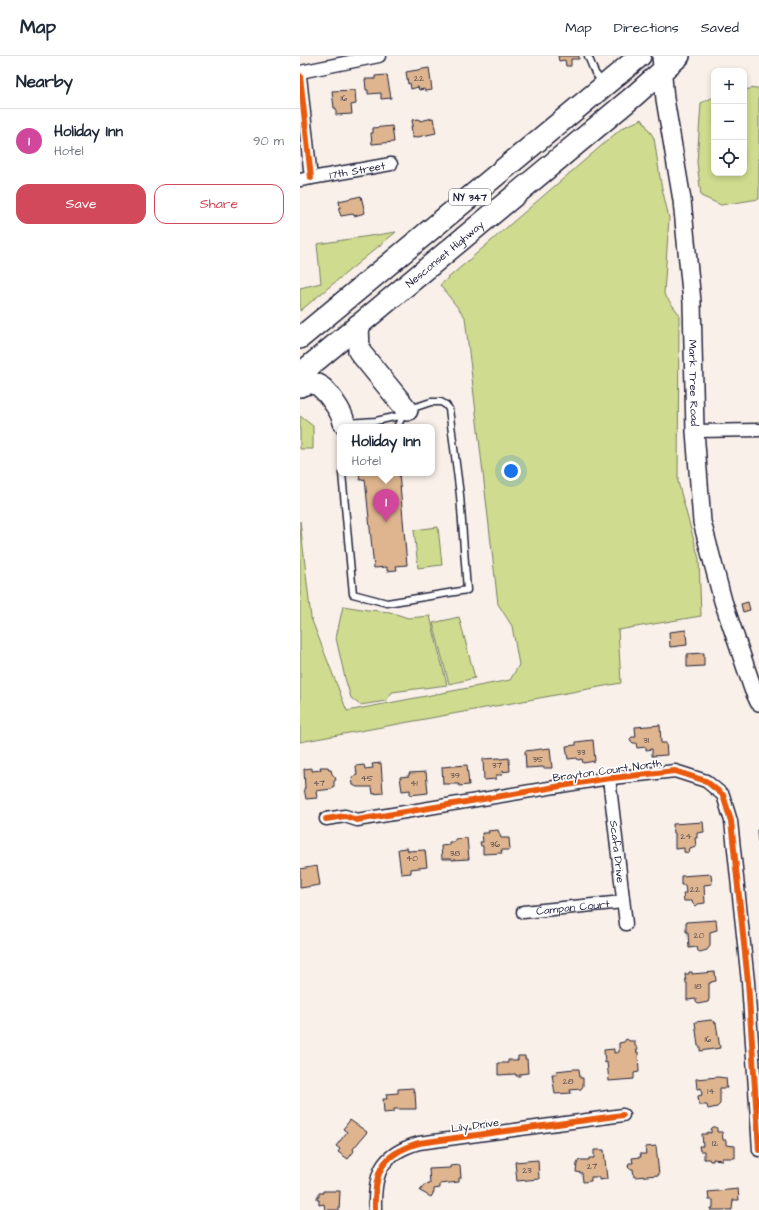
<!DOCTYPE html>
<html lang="en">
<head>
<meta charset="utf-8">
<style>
	body { margin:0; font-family:"Architects Daughter",sans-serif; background:#f6f6f7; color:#1f2937 }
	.controls { position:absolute; right:12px; top:12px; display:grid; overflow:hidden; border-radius:8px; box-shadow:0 2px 6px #0003 }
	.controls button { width:36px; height:36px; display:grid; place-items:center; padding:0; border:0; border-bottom:1px solid #e0e1e3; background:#fff; color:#1f2937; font:20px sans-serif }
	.you { position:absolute; left:211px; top:415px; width:14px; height:14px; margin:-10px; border:3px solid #fff; border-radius:50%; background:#1a73e8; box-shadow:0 0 0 6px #1a73e833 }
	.badge { display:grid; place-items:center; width:26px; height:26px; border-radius:50%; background:#d1495b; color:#fff; font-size:13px; font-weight:700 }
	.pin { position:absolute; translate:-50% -33px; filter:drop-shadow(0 1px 2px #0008) }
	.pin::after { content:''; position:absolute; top:21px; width:14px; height:12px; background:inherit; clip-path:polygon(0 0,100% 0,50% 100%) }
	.popup { position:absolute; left:37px; top:368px; width:98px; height:52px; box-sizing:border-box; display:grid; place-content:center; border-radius:8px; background:#fff; filter:drop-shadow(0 1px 3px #0005); font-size:13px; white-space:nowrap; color:#747a83 }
	.popup b { font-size:15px; color:#1f2937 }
	.popup::after { content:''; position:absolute; left:50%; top:100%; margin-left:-8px; border:8px solid transparent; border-top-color:#fff }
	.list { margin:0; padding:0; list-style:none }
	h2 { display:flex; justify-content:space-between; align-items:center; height:52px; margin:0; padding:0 16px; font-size:17px }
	h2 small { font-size:13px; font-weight:400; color:#747a83 }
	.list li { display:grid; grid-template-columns:26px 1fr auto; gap:12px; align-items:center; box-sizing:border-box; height:64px; padding:0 16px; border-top:1px solid #e0e1e3 }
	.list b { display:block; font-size:15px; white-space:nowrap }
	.list p { margin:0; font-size:13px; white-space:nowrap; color:#747a83 }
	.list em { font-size:13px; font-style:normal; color:#747a83 }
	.actions { display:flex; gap:8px; padding:12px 16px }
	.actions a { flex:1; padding:9px 0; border:1px solid #d1495b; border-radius:12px; text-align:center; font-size:14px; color:#d1495b }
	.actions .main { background:#d1495b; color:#fff }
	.icon { flex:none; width:22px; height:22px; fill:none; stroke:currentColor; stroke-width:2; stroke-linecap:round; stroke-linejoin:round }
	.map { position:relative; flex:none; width:459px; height:1154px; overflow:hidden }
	header { display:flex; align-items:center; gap:24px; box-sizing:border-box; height:56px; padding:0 20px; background:#fff; border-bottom:1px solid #e0e1e3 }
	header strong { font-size:19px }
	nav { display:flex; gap:22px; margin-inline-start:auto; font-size:14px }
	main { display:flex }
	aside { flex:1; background:#fff }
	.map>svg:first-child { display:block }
	.green { fill:#cfdb8e; stroke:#787e64 }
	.building { fill:#deb58f; stroke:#22223b }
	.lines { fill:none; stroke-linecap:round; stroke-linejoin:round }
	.lane-casing { stroke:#22223b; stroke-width:9 }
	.street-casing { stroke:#22223b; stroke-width:15 }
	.secondary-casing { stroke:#22223b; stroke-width:20 }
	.highway-casing { stroke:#22223b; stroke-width:24 }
	.lane { stroke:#fff; stroke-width:6 }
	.street { stroke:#fff; stroke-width:12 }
	.secondary { stroke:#fff; stroke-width:17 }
	.highway { stroke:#fff; stroke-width:21 }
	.cycleway-casing { stroke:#fff; stroke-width:8 }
	.cycleway { stroke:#e8590c; stroke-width:6 }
	.labels { text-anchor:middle; stroke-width:3.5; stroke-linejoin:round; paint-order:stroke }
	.number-label { font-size:9px; fill:#514750 }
	.shield { fill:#fff; stroke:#646476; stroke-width:1 }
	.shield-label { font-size:10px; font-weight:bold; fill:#22223b }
	.street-label { font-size:11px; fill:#22223b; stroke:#fff }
</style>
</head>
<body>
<header>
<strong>Map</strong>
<nav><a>Map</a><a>Directions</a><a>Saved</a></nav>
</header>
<main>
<aside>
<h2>Nearby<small></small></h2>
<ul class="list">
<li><span class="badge" style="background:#d1479c">1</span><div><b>Holiday Inn</b><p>Hotel</p></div><em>90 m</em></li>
</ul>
<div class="actions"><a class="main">Save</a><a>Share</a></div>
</aside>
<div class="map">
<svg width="459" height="1154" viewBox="0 0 459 1154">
	<rect width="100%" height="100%" fill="#f8f0e9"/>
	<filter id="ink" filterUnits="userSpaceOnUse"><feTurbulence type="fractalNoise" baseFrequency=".025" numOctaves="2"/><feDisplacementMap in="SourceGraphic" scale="8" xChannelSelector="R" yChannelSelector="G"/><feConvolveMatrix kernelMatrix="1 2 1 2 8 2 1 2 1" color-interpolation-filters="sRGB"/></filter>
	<g filter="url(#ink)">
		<g class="green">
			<path d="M455,32H459V143L421,149L401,140L397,106L401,47L414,41V117H444V34Z"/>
			<path d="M342,63L354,82L361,128L369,162L364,238L379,258L378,426L399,503L401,560L318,574L321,627L0,686V465L11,562L47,655L210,624L219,609L212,570L198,548L165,261L140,229L322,72Z"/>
			<path d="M96,176L0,255V232L21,227L17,188Z"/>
			<path d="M0,360L13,370V393H0Z"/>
			<path d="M138,471L142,509L118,512L114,474Z"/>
			<path d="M43,550L68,554L90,556L108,562L130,560L147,629L92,636L86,645L60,649L51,642L45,622L36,582Z"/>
			<path d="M159,561L175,622L149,628L133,567Z"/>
		</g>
		<g class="building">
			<path d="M258,0H279V3H271V10H266L265,4L259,5Z"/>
			<path d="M129,12L132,34L125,35L124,33L119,34L118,31L111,33L110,27L108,28L106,16Z"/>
			<path d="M87,19L91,42L81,43V37L68,38V34H66L65,23H75V20Z"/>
			<path d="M55,34L56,48L51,49L52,58L36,59V52H34L32,35Z"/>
			<path d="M133,62L136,77L113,82L111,70H113L112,64L119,63L120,65Z"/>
			<path d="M92,70L94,86L72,88L71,77H73V72Z"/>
			<path d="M61,140L65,157L54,160L53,158L41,160L38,152H40L39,145Z"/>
			<path d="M59,417H99L107,509L96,510L97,514L87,515V511L74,512L65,423L60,424Z"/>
			<path d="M448,546L450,554L443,556L441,548Z"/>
			<path d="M386,574L387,589L370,591L369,576Z"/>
			<path d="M404,597V610L387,611V598Z"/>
			<path d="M360,669L361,687H366L367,699L352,700V693L346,694V691L337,692L336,687H333L331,685L330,683L332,681H336L335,671Z"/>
			<path d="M293,684L295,705L283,707L282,703L278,704L277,702L268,703L266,690L276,689V686Z"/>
			<path d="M250,692L252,712H243V711L226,712L225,695Z"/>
			<path d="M200,702V703L209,702L210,715L201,716L202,719H196V723L184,724L183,703Z"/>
			<path d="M81,707L83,737L73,738L72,731H57L53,729L52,721L57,719L56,710L64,709L65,713L73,712L72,708Z"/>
			<path d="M167,709L169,729L159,730V728H143L142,711Z"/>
			<path d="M20,711H28L29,714H31L32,718L35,721L36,724L34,725V730L32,733L16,735L17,742L6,743L4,732H5L4,713L12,712V715L21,714Z"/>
			<path d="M126,716L128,737L110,739V734L102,735L100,721L109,720V717Z"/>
			<path d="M403,766L404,776L397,777V782H395L396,790L390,792L389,797L384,796V792L375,793V777H374L373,768Z"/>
			<path d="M198,774L201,782H209L210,794H201L202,797L183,798V790H181L180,786H183L182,777H189L188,775Z"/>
			<path d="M457,774H459V786H458Z"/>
			<path d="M167,782L169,803L152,804V803H142L141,790L149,789V786H155V783Z"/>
			<path d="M107,792L108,795L125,794L127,811L111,813V817L101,818L98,793Z"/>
			<path d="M17,810L20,829L0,832V813Z"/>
			<path d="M411,818L412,828L404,829L405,847L398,848L397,849L395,850L393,848L392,845H384L383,837H386L385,829H381V820Z"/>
			<path d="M416,864L417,874L410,876V890L407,894L400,896L398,895L397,891L389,892L388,876H386V866Z"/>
			<path d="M389,916H392V918L415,916L416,925L411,926V927H409V943L408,946L398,948L396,946V943L387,944V927H386L385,918H389Z"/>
			<path d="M411,964L416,967L420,992L400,995V990H398L395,966Z"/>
			<path d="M326,983L330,985H335V990L338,992L336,996H338L339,1016L334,1017V1023L309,1025L307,1006L305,1007L304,994L314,993V997L319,996V987L324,986Z"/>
			<path d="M218,1000H225V1003H227L228,1017L220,1018V1020H216V1018L198,1019V1007H208V1004H218Z"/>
			<path d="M274,1013H279L280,1022H283V1030L281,1033L270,1034L271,1037L255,1038L252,1018H257L256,1015Z"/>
			<path d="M418,1021L426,1022L427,1032H420V1048L417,1051L408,1053L407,1049H399L398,1040L402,1039L401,1032L397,1033L396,1023Z"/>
			<path d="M113,1032L114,1036L115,1035L116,1053H94V1056L84,1057L83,1043H87L86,1038L98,1037V1033Z"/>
			<path d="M50,1064L67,1076L53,1093L54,1095L48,1103L38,1096L40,1093L36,1090L47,1076L43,1073Z"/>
			<path d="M413,1071H416L417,1073V1076H422L423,1084H426V1089L435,1090V1102H422V1104L413,1103V1105H410L409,1103H404V1095H400L399,1090H403L402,1078H407V1076L411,1077V1073Z"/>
			<path d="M356,1090L359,1119L334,1121L333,1113H330L328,1111L329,1107H333L332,1102L341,1101L340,1098H346L345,1091Z"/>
			<path d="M294,1094H304L307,1123L299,1124V1121H291V1125L283,1126L282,1117L276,1116L277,1108L279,1104H289V1102H294Z"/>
			<path d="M238,1104L239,1123L217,1125L215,1106Z"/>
			<path d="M160,1109L161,1122H159V1126L140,1128V1132L134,1133V1136L131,1141L120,1135L124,1129L130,1128L129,1113L150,1112V1110Z"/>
			<path d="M438,1133L439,1144H433L432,1154H411V1152H413V1144H409L408,1136Z"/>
			<path d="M23,1135H40L39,1154H25L24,1148L19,1149V1144H17V1141H19V1137H23Z"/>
		</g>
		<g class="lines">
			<defs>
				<g id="lane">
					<path d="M288,0L295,17L302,26"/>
					<path d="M97,371L103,359"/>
					<path d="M42,417L53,538L87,547L167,534L160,439L149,353L146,349L141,346H131L107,354L103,359L76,365L47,367"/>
				</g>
				<g id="street">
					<path d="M0,16L79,0"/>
					<path d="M0,20L11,122"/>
					<path id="s1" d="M0,124L91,108"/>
					<path d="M395,375L459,374"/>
					<path id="s2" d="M309,722L326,868"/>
					<path d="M26,763L45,760L57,764L303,723L375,715L406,725L423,739L431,765L448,926L459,1094"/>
					<path id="s3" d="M223,856L323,846"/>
					<path d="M75,1154C74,1116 81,1098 119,1087L323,1059"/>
				</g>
				<g id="secondary">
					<path id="s4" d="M361,0L365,43L382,144L392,246L395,375L402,466L423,545L453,633L459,646"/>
				</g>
				<g id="highway">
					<path d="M58,269L59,295L107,354"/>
					<path d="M0,282L340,0"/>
					<path id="s5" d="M0,318L334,40L379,0"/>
					<path d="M0,330C5,328 11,326 16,328C25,331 43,357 44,367"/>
				</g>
			</defs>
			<use href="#lane" class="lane-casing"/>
			<use href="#street" class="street-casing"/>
			<use href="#secondary" class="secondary-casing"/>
			<use href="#highway" class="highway-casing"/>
			<use href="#lane" class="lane"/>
			<use href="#street" class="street"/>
			<use href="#secondary" class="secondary"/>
			<use href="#highway" class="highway"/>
			<defs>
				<g id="cycleway">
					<path d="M0,20L11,122"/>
					<path d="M26,763L45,760L57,764L303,723L375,715L406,725L423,739L431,765L448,926L459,1094"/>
					<path d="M75,1154C74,1116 81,1098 119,1087L323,1059"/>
				</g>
			</defs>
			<use href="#cycleway" class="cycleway-casing"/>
			<use href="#cycleway" class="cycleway"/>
		</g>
	</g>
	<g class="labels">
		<g class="number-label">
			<text x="119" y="25">22</text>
			<text x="44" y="45">16</text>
			<text x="346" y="687">31</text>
			<text x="281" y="699">33</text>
			<text x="238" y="706">35</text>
			<text x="197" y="712">37</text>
			<text x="155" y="722">39</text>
			<text x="67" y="725">45</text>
			<text x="19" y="730">47</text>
			<text x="114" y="730">41</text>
			<text x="386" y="783">24</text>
			<text x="195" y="791">36</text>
			<text x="155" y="800">38</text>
			<text x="112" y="805">40</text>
			<text x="395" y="836">22</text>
			<text x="399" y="882">20</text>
			<text x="398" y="933">18</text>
			<text x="408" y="986">16</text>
			<text x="268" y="1028">28</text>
			<text x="411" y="1038">14</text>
			<text x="415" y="1090">12</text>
			<text x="292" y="1113">27</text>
			<text x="227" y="1117">23</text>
		</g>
		<rect class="shield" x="149" y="133" width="42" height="16" rx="3"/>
		<g class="shield-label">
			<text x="170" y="145">NY 347</text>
		</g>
		<g class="street-label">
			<text dy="4" stroke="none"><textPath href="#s1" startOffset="58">17th Street</textPath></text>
			<text dy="4" stroke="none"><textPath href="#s5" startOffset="188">Nesconset Highway</textPath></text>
			<text dy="4" stroke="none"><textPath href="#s4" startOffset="329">Mark Tree Road</textPath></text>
			<text transform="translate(307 714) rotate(-8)" y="4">Brayton Court North</text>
			<text dy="4" stroke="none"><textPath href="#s2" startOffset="74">Scafa Drive</textPath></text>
			<text dy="4" stroke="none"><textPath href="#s3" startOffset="50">Campan Court</textPath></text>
			<text transform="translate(175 1069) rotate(-8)" y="4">Lily Drive</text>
		</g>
	</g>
</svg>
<div class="controls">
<button>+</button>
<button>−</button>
<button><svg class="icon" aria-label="locate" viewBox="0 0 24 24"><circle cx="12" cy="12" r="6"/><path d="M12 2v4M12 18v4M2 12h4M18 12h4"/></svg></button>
</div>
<div class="you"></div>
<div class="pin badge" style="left:86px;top:466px;background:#d1479c">1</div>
<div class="popup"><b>Holiday Inn</b>Hotel</div>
</div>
</main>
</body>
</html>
